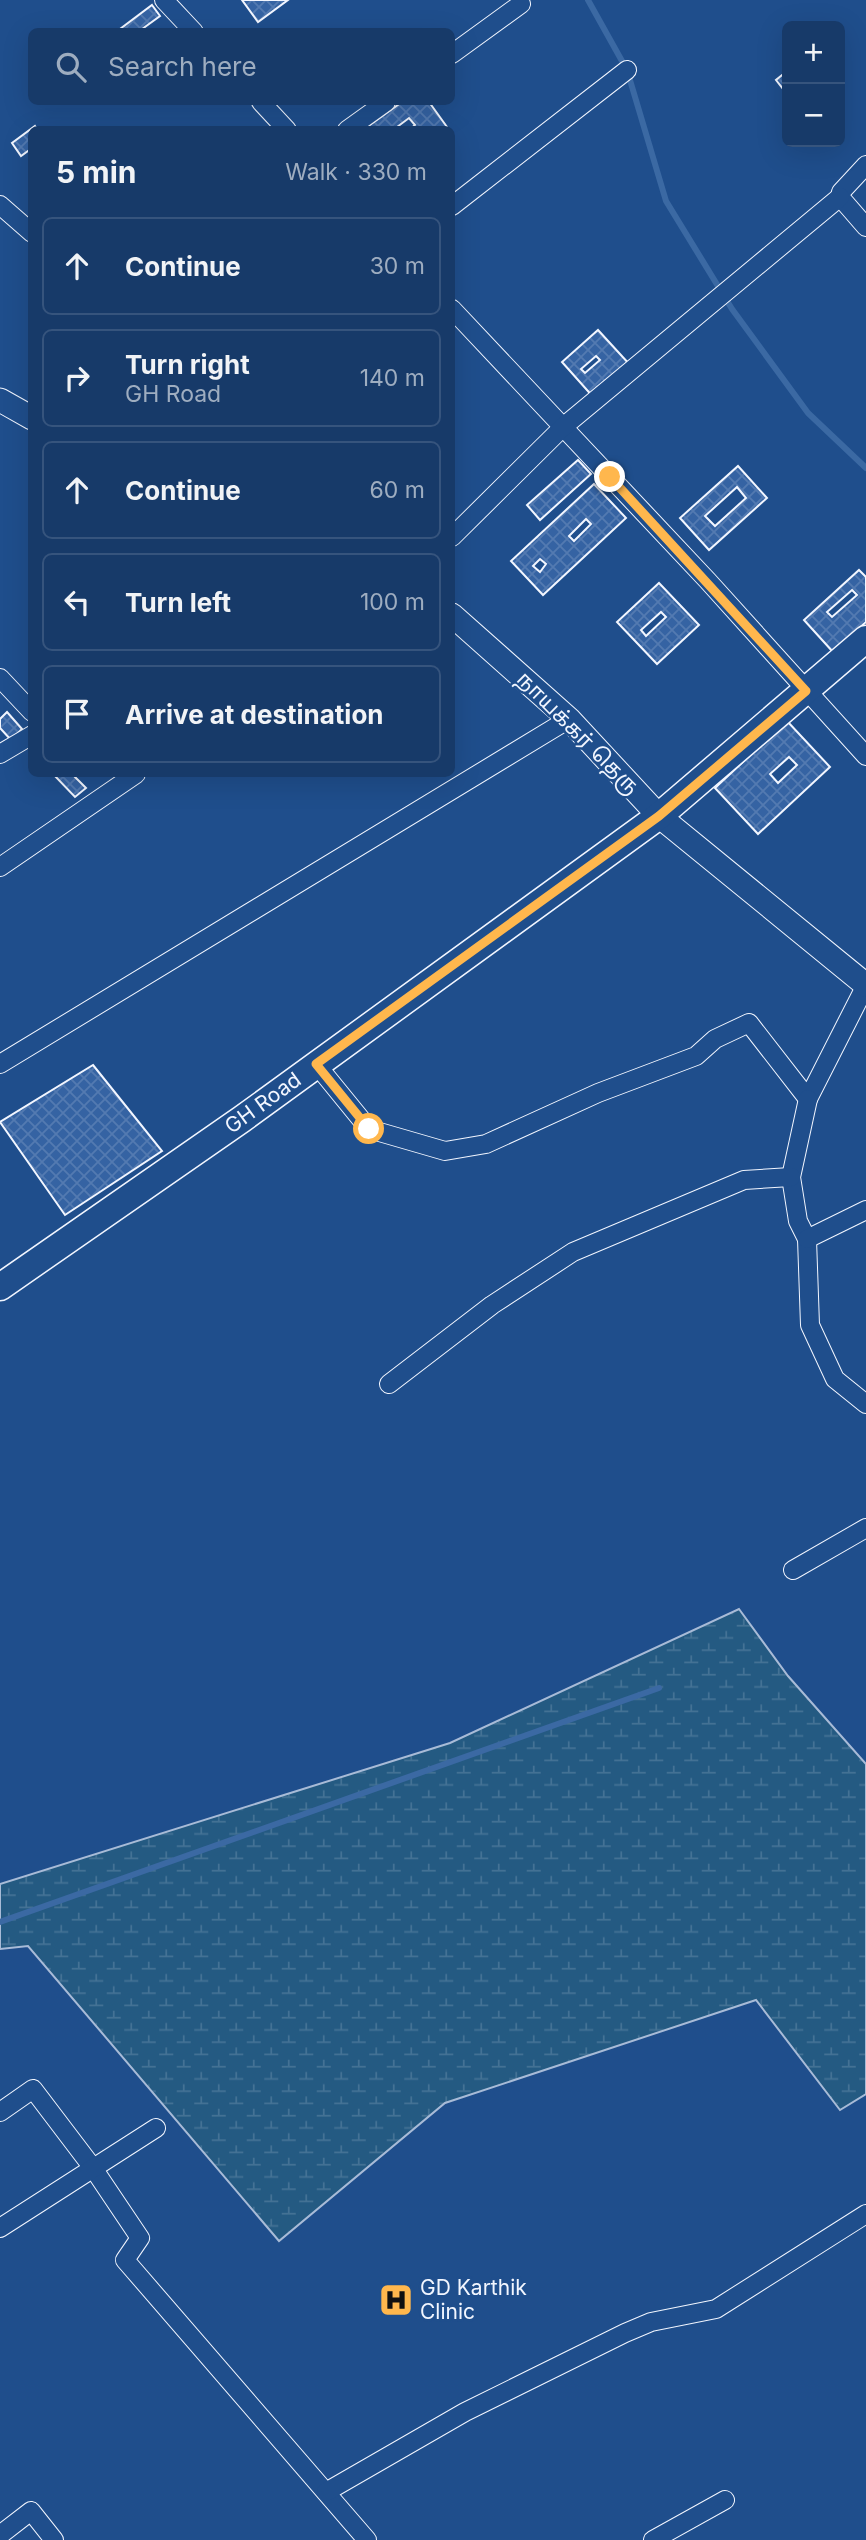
<!DOCTYPE html>
<html lang="en">
<head>
<meta charset="utf-8">
<style>
	body { margin:0; font-family:Inter,"Noto Sans Tamil",sans-serif; background:#20416f; color:#f1f3f6 }
	.controls { position:absolute; right:21px; top:21px; display:grid; overflow:hidden; border-radius:10px; box-shadow:0 7px 28px #0002 }
	.controls button { width:63px; height:63px; display:grid; place-items:center; padding:0; border:0; border-bottom:2px solid #36547d; background:#173a69; color:#f1f3f6; font:35px sans-serif }
	.stop { position:absolute; width:21px; height:21px; margin:-16px; border:5px solid #ffb74d; border-radius:50%; background:#fff }
	.stop.end { background:#ffb74d; border-color:#fff; box-shadow:0 2px 7px #0008 }
	.list { margin:0; padding:0; list-style:none }
	h2 { display:flex; justify-content:space-between; align-items:center; height:91px; margin:0; padding:0 28px; font-size:30px }
	h2 small { font-size:23px; font-weight:400; color:#9eadc0 }
	.list li { display:grid; grid-template-columns:46px 1fr auto; gap:21px; align-items:center; box-sizing:border-box; height:98px; margin:0 14px 14px; padding:0 14px; border:2px solid #36547d; border-radius:10px }
	.list b { display:block; font-size:26px; white-space:nowrap }
	.list p { margin:0; font-size:23px; white-space:nowrap; color:#9eadc0 }
	.list em { font-size:23px; font-style:normal; color:#9eadc0 }
	.icon { flex:none; width:38px; height:38px; fill:none; stroke:currentColor; stroke-width:2; stroke-linecap:round; stroke-linejoin:round }
	.map { position:relative; flex:none; width:866px; height:2540px; overflow:hidden }
	.search { position:absolute; background:#173a69; box-shadow:0 7px 28px #0002; left:28px; top:28px; width:427px; height:77px; display:flex; align-items:center; gap:18px; box-sizing:border-box; padding:0 24px; border-radius:10px; color:#9eadc0; font-size:26px }
	.panel { position:absolute; background:#173a69; box-shadow:0 7px 28px #0002; left:28px; top:126px; width:427px; height:651px; border-radius:10px }
	.map>svg:first-child { display:block }
	.wetland { fill:url(#wetland-marsh); stroke:#a8bbd7; stroke-width:2 }
	.lines { fill:none; stroke-linecap:round; stroke-linejoin:round }
	.stream { stroke:#3b69a3; stroke-width:6 }
	.building { fill:url(#building-cross-hatch); stroke:#f2f6ff; stroke-width:2; fill-rule:evenodd }
	.minor-casing { stroke:#f2f6ff; stroke-width:20 }
	.tertiary-casing { stroke:#f2f6ff; stroke-width:25 }
	.secondary-casing { stroke:#f2f6ff; stroke-width:29 }
	.minor { stroke:#1f4e8c; stroke-width:18 }
	.tertiary { stroke:#1f4e8c; stroke-width:23 }
	.secondary { stroke:#1f4e8c; stroke-width:26 }
	.route { stroke:#ffb74d; stroke-width:9 }
	.labels { text-anchor:middle; stroke-width:5; stroke-linejoin:round; paint-order:stroke }
	.street-label { font-size:21px; fill:#f2f6ff; stroke:#1f4e8c }
	.poi-label { font-size:21px; fill:#f2f6ff; stroke:#1f4e8c; text-anchor:start }
</style>
</head>
<body>
<div class="map">
<svg width="866" height="2540" viewBox="0 0 866 2540">
	<defs>
		<pattern id="wetland-marsh" width="20" height="14" patternUnits="userSpaceOnUse" patternTransform="scale(1.75)"><rect width="20" height="14" fill="#245a82"/><path d="M1 5h8M5 5V1M11 12h8M15 12V8" fill="none" stroke="#447295"/></pattern>
		<pattern id="building-cross-hatch" width="8" height="8" patternUnits="userSpaceOnUse" patternTransform="scale(1.75)"><rect width="8" height="8" fill="#3563a3"/><path d="M0 0l8 8M0 8l8-8" fill="none" stroke="#537ab1"/></pattern>
	</defs>
	<rect width="100%" height="100%" fill="#1f4e8c"/>
	<path class="wetland" d="M739,1609L788,1676L866,1764V2094L840,2110L756,2000L445,2103L279,2241L28,1946L0,1949V1884L450,1743Z"/>
	<g class="lines">
		<g class="stream">
			<path d="M588,0L627,70L666,201L732,309L808,413L866,468"/>
			<path d="M0,1922L659,1688"/>
		</g>
	</g>
	<g class="building">
		<path d="M242,0H288L258,22Z"/>
		<path d="M152,5L160,16L138,32H122L120,29Z"/>
		<path d="M787,71V94L776,80Z"/>
		<path d="M402,102H429L447,127L443,130H409L415,125L409,118L393,130H368L367,127Z"/>
		<path d="M35,126L38,130H32V148L21,156L12,143Z"/>
		<path d="M598,330L631,366L595,399L562,362ZM596,356L600,360L585,373L581,369Z"/>
		<path d="M578,460L591,474L540,520L527,505Z"/>
		<path d="M738,466L767,498L709,550L680,518ZM737,487L746,498L715,526L705,516Z"/>
		<path d="M594,484L626,518L543,595L511,561ZM586,519L591,524L574,541L569,536ZM540,559L546,564L540,572L533,566Z"/>
		<path d="M859,570L866,577V622L833,652L804,620ZM852,590L857,595L832,617L827,612Z"/>
		<path d="M659,583L699,625L657,664L617,622ZM661,612L666,617L646,636L641,630Z"/>
		<path d="M7,712L22,729L11,740L0,728V719Z"/>
		<path d="M787,721L830,767L758,834L715,788ZM789,757L797,765L778,783L770,774Z"/>
		<path d="M53,774H72L86,788L75,797Z"/>
		<path d="M93,1065L162,1151L65,1215L0,1122Z"/>
	</g>
	<g class="lines">
		<defs>
			<g id="minor">
				<path d="M164,0L194,32"/>
				<path d="M452,54L521,4"/>
				<path d="M261,102L287,130"/>
				<path d="M347,130L386,102"/>
				<path d="M866,165L841,192L840,197L866,227"/>
				<path d="M0,205L32,233"/>
				<path d="M452,206L627,70"/>
				<path d="M452,309L708,581L866,756"/>
				<path d="M452,537L563,427L840,197"/>
				<path d="M0,678L32,712"/>
				<path d="M0,754L32,735"/>
				<path d="M0,867L136,774"/>
				<path d="M0,1064L569,719"/>
				<path d="M316,1064L369,1129L445,1151L486,1144L598,1093L696,1056L715,1039L749,1023L808,1099L866,985"/>
				<path d="M808,1099L791,1177L798,1221L807,1239L810,1325L835,1379L866,1404"/>
				<path d="M807,1239L866,1210"/>
				<path d="M389,1384L492,1305L573,1252L744,1180L791,1177"/>
				<path d="M793,1570L866,1528"/>
				<path d="M0,2112L33,2089L93,2168L140,2238L125,2260L367,2540"/>
				<path d="M0,2228L156,2128"/>
				<path d="M326,2492L465,2412L625,2333L651,2322L716,2309L866,2214"/>
				<path d="M0,2535L31,2511L54,2540"/>
				<path d="M653,2540L725,2500"/>
			</g>
			<g id="tertiary">
				<path d="M0,400L32,418"/>
				<path d="M452,615L569,719L659,816L866,985"/>
			</g>
			<path id="secondary" d="M0,1287L242,1119L659,816L866,639"/>
		</defs>
		<use href="#minor" class="minor-casing"/>
		<use href="#tertiary" class="tertiary-casing"/>
		<use href="#secondary" class="secondary-casing"/>
		<use href="#minor" class="minor"/>
		<use href="#tertiary" class="tertiary"/>
		<use href="#secondary" class="secondary"/>
	</g>
	<g class="lines">
		<path class="route" d="M369,1129L316,1064L659,816L806,691L610,477"/>
	</g>
	<defs>
		<symbol id="hospital-square" viewBox="-11 -11 22 22"><rect x="-9" y="-9" width="18" height="18" rx="4" fill="#ffb74d" stroke="#1f4e8c"/><path d="M-5-5h3v3.5h4V-5h3V5h-3V1.5h-4V5h-3Z" fill="#111"/></symbol>
	</defs>
	<g fill-rule="evenodd">
		<use href="#hospital-square" x="377" y="2281" width="38" height="38"/>
	</g>
	<g class="labels">
		<g class="street-label">
			<text transform="translate(578 733) rotate(45)" y="7">நாயக்கர் தெரு</text>
			<text transform="translate(263 1103) rotate(-36)" y="7">GH Road</text>
		</g>
		<g class="poi-label">
			<text x="420" y="2295">GD Karthik<tspan x="420" dy="24">Clinic</tspan></text>
		</g>
	</g>
</svg>
<div class="controls">
<button>+</button>
<button>−</button>
</div>
<div class="stop" style="left:369px;top:1129px"></div>
<div class="stop end" style="left:610px;top:477px"></div>
<div class="search"><svg class="icon" aria-label="search" viewBox="0 0 24 24"><circle cx="10" cy="10" r="6"/><path d="M15 15l6 6"/></svg>Search here</div>
<section class="panel">
<h2>5 min<small>Walk · 330 m</small></h2>
<ul class="list">
<li><svg class="icon" aria-label="ahead" viewBox="0 0 24 24"><path d="M12 20V5M6 11l6-6 6 6"/></svg><div><b>Continue</b></div><em>30 m</em></li>
<li><svg class="icon" aria-label="right" viewBox="0 0 24 24"><path d="M7 20v-9h11M14 6l5 5-5 5"/></svg><div><b>Turn right</b><p>GH Road</p></div><em>140 m</em></li>
<li><svg class="icon" aria-label="ahead" viewBox="0 0 24 24"><path d="M12 20V5M6 11l6-6 6 6"/></svg><div><b>Continue</b></div><em>60 m</em></li>
<li><svg class="icon" aria-label="left" viewBox="0 0 24 24"><path d="M17 20v-9H6M10 6l-5 5 5 5"/></svg><div><b>Turn left</b></div><em>100 m</em></li>
<li><svg class="icon" aria-label="arrive" viewBox="0 0 24 24"><path d="M6 21V4h12l-3 4 3 4H6"/></svg><div><b>Arrive at destination</b></div></li>
</ul>
</section>
</div>
</body>
</html>
